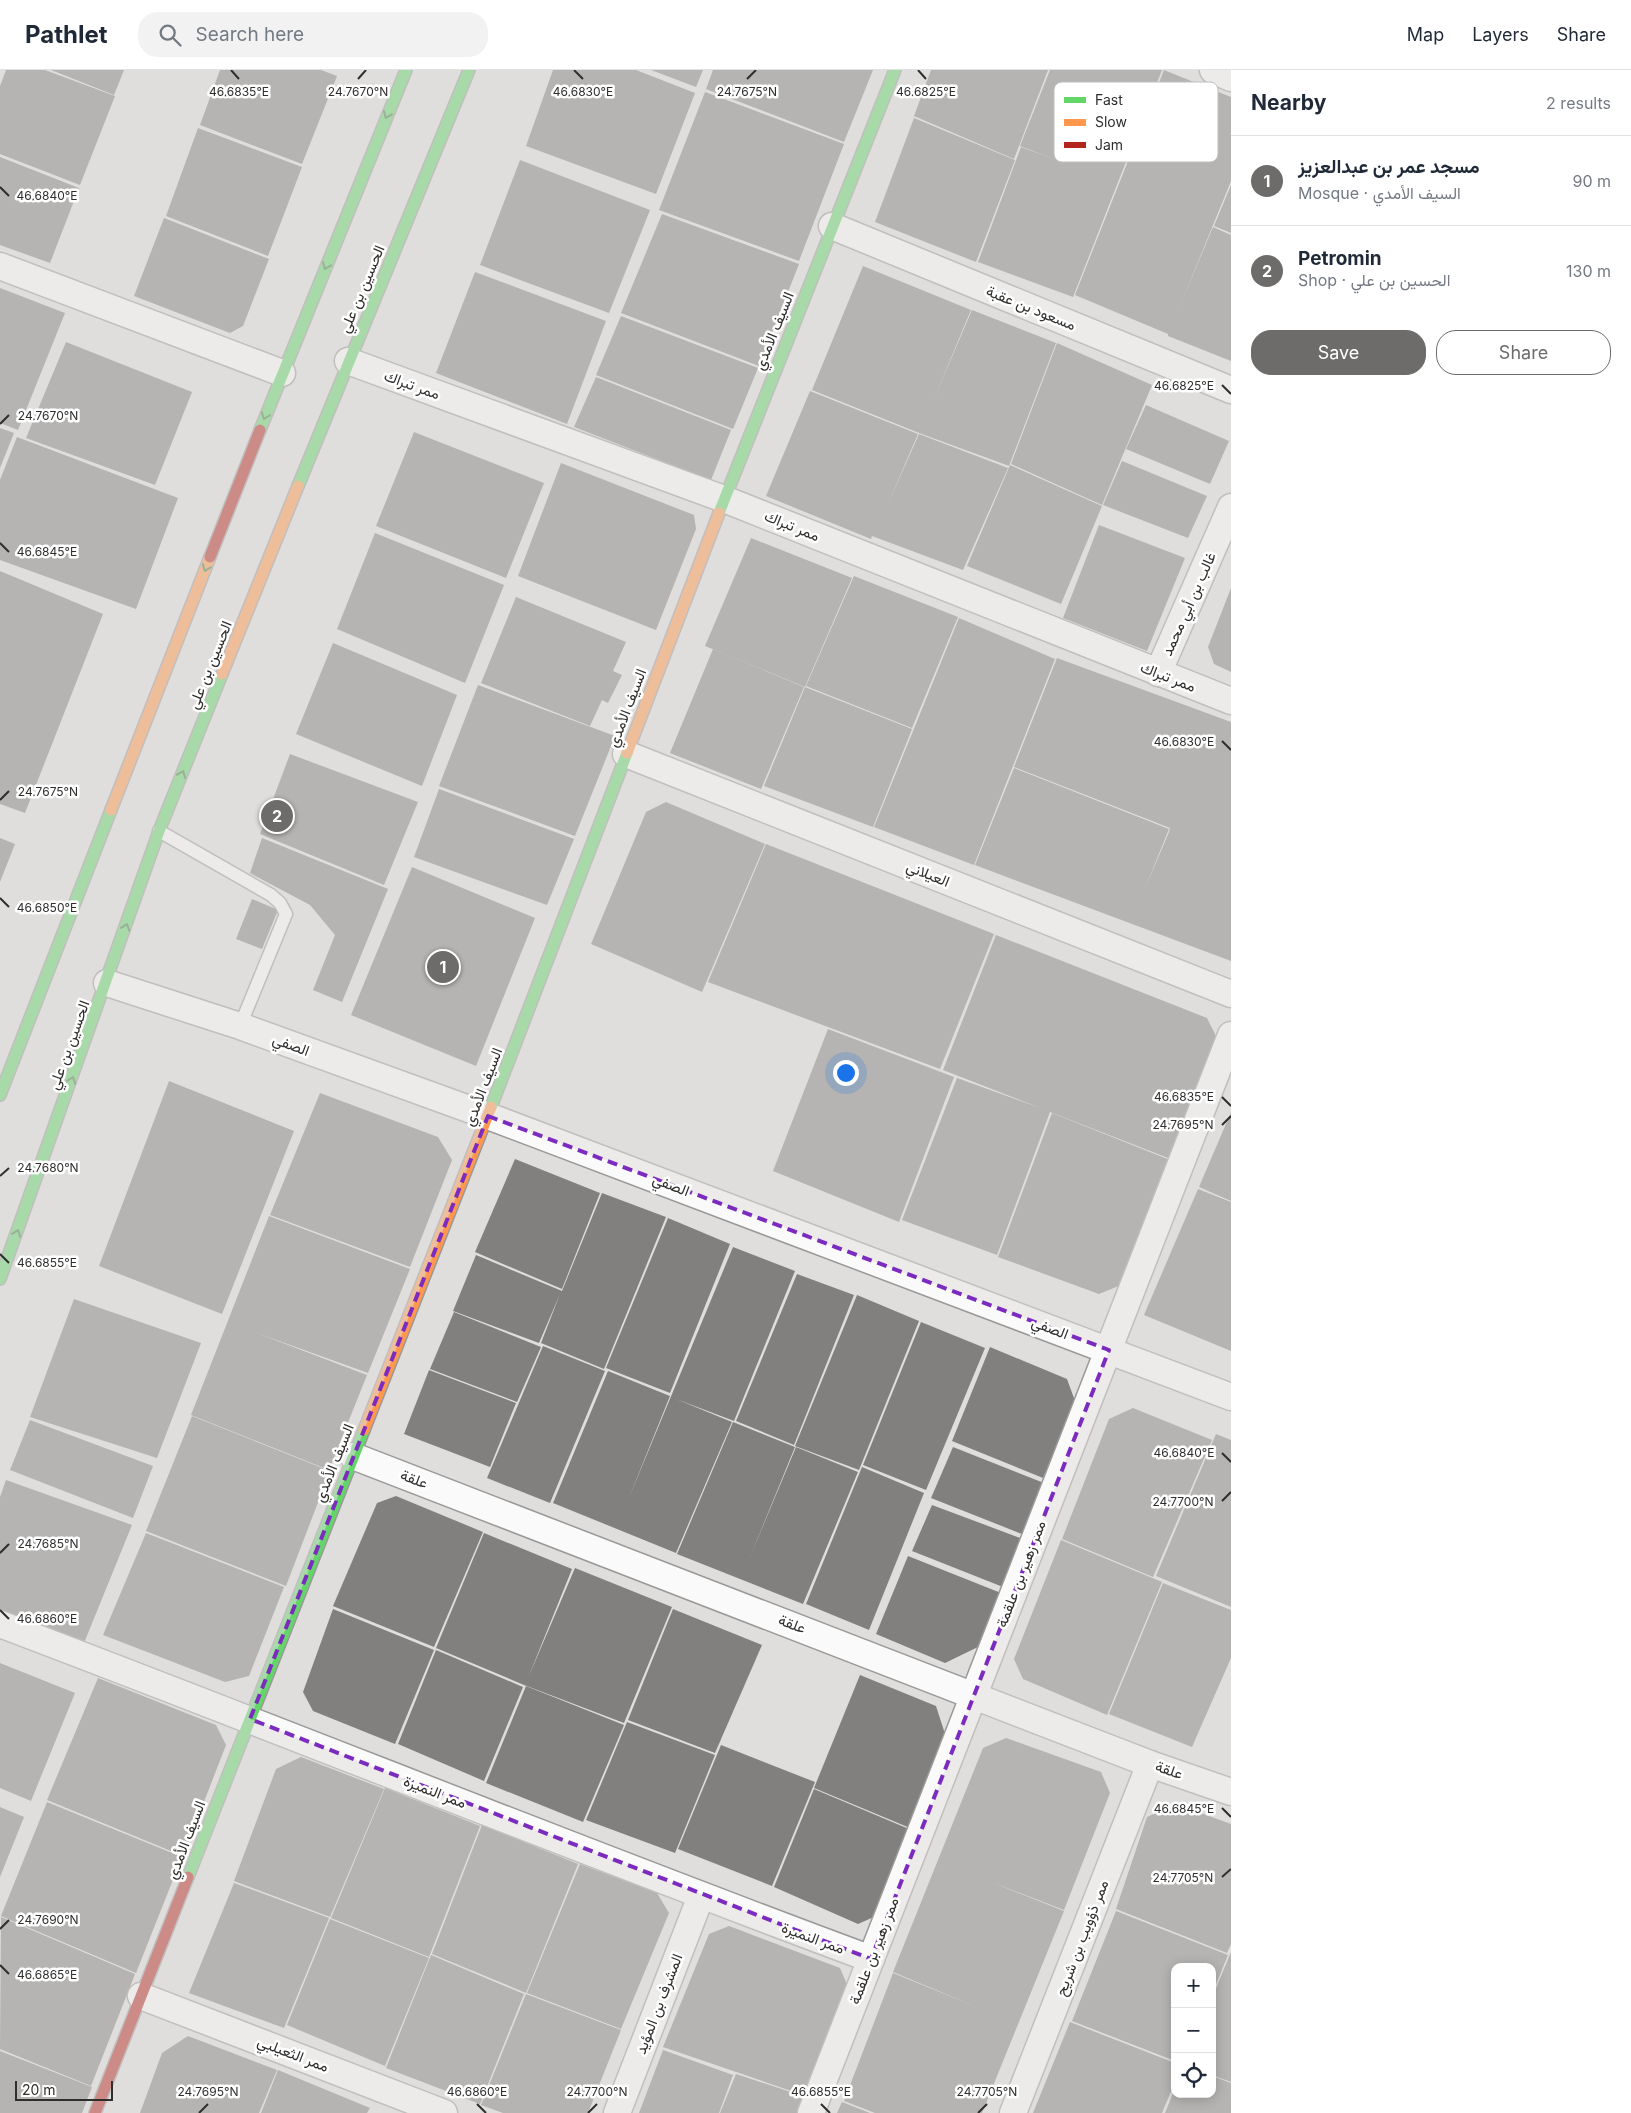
<!DOCTYPE html>
<html lang="en">
<head>
<meta charset="utf-8">
<style>
	body { margin:0; font-family:Inter,Vazirmatn,sans-serif; background:#f2f2f3; color:#1f2937 }
	.controls { position:absolute; right:15px; bottom:15px; display:grid; overflow:hidden; border-radius:10px; box-shadow:0 2px 12px #0003 }
	.controls button { width:45px; height:45px; display:grid; place-items:center; padding:0; border:0; border-bottom:1px solid #e0e1e3; background:#fff; color:#1f2937; font:25px sans-serif }
	.scale { position:absolute; left:15px; bottom:12px; width:98px; box-sizing:border-box; padding-left:5px; border:2px solid #2f2e2d; border-top:0; font-size:14px; line-height:18px; white-space:nowrap; color:#2f2e2d; -webkit-text-stroke:4px #fff; paint-order:stroke }
	.you { position:absolute; left:845px; top:1002px; width:18px; height:18px; margin:-12px; border:4px solid #fff; border-radius:50%; background:#1a73e8; box-shadow:0 0 0 8px #1a73e833 }
	.badge { display:grid; place-items:center; width:32px; height:32px; border-radius:50%; background:#6d6c6b; color:#fff; font-size:16px; font-weight:700 }
	.pin { position:absolute; translate:-50% -50%; border:2px solid #fff; box-shadow:0 1px 5px #0006 }
	.list { margin:0; padding:0; list-style:none }
	h2 { display:flex; justify-content:space-between; align-items:center; height:65px; margin:0; padding:0 20px; font-size:21px }
	h2 small { font-size:16px; font-weight:400; color:#747a83 }
	.list li { display:grid; grid-template-columns:32px 1fr auto; gap:15px; align-items:center; box-sizing:border-box; height:90px; padding:0 20px; border-top:1px solid #e0e1e3 }
	.list b { display:block; font-size:19px; white-space:nowrap }
	.list p { margin:0; font-size:16px; white-space:nowrap; color:#747a83 }
	.list em { font-size:16px; font-style:normal; color:#747a83 }
	.actions { display:flex; gap:10px; padding:15px 20px }
	.actions a { flex:1; padding:11px 0; border:1px solid #6d6c6b; border-radius:20px; text-align:center; font-size:18px; color:#6d6c6b }
	.actions .main { background:#6d6c6b; color:#fff }
	.icon { flex:none; width:28px; height:28px; fill:none; stroke:currentColor; stroke-width:2; stroke-linecap:round; stroke-linejoin:round }
	.map { position:relative; flex:none; width:1231px; height:2043px; overflow:hidden }
	header { display:flex; align-items:center; gap:30px; box-sizing:border-box; height:70px; padding:0 25px; background:#fff; border-bottom:1px solid #e0e1e3 }
	header strong { font-size:24px }
	nav { display:flex; gap:28px; margin-inline-start:auto; font-size:18px }
	.search { width:350px; height:45px; background:#f2f2f3; display:flex; align-items:center; gap:12px; box-sizing:border-box; padding:0 18px; border-radius:20px; color:#747a83; font-size:19px }
	main { display:flex }
	aside { flex:1; background:#fff }
	.map>svg:first-child { display:block }
	.building { fill:#81807f }
	.lines { fill:none; stroke-linecap:round; stroke-linejoin:round }
	.lane-casing { stroke:#9a9998; stroke-width:15 }
	.street-casing { stroke:#9a9998; stroke-width:29 }
	.fast-casing { stroke:#9a9998; stroke-width:14 }
	.slow-casing { stroke:#9a9998; stroke-width:14 }
	.jam-casing { stroke:#9a9998; stroke-width:14 }
	.lane { stroke:#fafafa; stroke-width:12 }
	.street { stroke:#fafafa; stroke-width:26 }
	.fast { stroke:#63d668; stroke-width:11 }
	.slow { stroke:#ff974d; stroke-width:11 }
	.jam { stroke:#b3261e; stroke-width:11 }
	.oneway { stroke:#467a48 }
	.marked { fill:none; stroke:#7b2cbf; stroke-width:4; stroke-dasharray:10 6; stroke-linejoin:round }
	.ticks { fill:none; stroke:#2f2e2d; stroke-width:2 }
	.labels { text-anchor:middle; stroke-width:5; stroke-linejoin:round; paint-order:stroke }
	.street-label { font-size:15px; fill:#2f2e2d; stroke:#fff }
	.key { fill:#fff; stroke:#c1c0c0; stroke-width:1 }
	.key-label { font-size:14px; fill:#2f2e2d }
	.ticks-label { font-size:12px; text-anchor:middle; fill:#2f2e2d; stroke:#fff; stroke-width:5; stroke-linejoin:round; paint-order:stroke }
</style>
</head>
<body>
<header>
<strong>Pathlet</strong>
<div class="search"><svg class="icon" aria-label="search" viewBox="0 0 24 24"><circle cx="10" cy="10" r="6"/><path d="M15 15l6 6"/></svg>Search here</div>
<nav><a>Map</a><a>Layers</a><a>Share</a></nav>
</header>
<main>
<div class="map">
<svg width="1231" height="2043" viewBox="0 0 1231 2043">
	<rect width="100%" height="100%" fill="#e0dedd"/>
	<g class="building">
		<path d="M6,0H45L115,26L80,115L0,84V16Z"/>
		<path d="M51,0H124L114,25Z"/>
		<path d="M220,0H321L337,6L302,94L200,55Z"/>
		<path d="M553,0H636L695,23L656,124L526,76Z"/>
		<path d="M651,0H703L696,17Z"/>
		<path d="M713,0H873L844,72L706,19Z"/>
		<path d="M931,0H1048L1014,89L914,46Z"/>
		<path d="M1050,0H1162L1073,227L978,192L1021,77L1059,91L1020,76Z"/>
		<path d="M1164,0L1231,27V111L1180,236L1213,157L1231,165V291L1168,266V264L1075,225Z"/>
		<path d="M705,22L844,74L799,191L659,140Z"/>
		<path d="M914,48L1015,90L976,192L875,152Z"/>
		<path d="M198,58L302,97L268,186L166,146Z"/>
		<path d="M0,87L79,118L50,193L0,175Z"/>
		<path d="M520,90L650,140L609,243L480,195Z"/>
		<path d="M1231,115V163L1214,156Z"/>
		<path d="M662,144L799,194L759,296L621,243Z"/>
		<path d="M164,148L269,189L243,256L230,263L134,226Z"/>
		<path d="M863,196L971,240L933,331L972,240L1056,273L1009,396L919,363L812,320Z"/>
		<path d="M475,202L606,251L567,354L436,303Z"/>
		<path d="M0,218L65,243L18,360L0,353Z"/>
		<path d="M621,246L758,298L733,359L596,305Z"/>
		<path d="M66,272L192,322L155,415L26,368Z"/>
		<path d="M1057,273L1152,315L1102,435L1011,394Z"/>
		<path d="M596,307L731,360L711,410L574,357Z"/>
		<path d="M810,321L918,364L887,436L919,364L1008,398L963,500L872,466L871,469L766,426Z"/>
		<path d="M1146,335L1229,371L1210,414L1126,379Z"/>
		<path d="M0,358L14,363L0,398Z"/>
		<path d="M414,362L544,413L506,508L376,456Z"/>
		<path d="M17,367L178,428L136,539L0,490V410Z"/>
		<path d="M1122,391L1207,426L1188,468L1103,435Z"/>
		<path d="M561,393L694,445L696,459L656,560L518,506Z"/>
		<path d="M1010,395L1102,436L1061,534L967,496Z"/>
		<path d="M1099,455L1185,488L1147,581L1063,548Z"/>
		<path d="M375,463L504,515L465,613L337,559Z"/>
		<path d="M751,468L852,508L805,617L705,576Z"/>
		<path d="M0,501L103,544L25,743L0,734Z"/>
		<path d="M854,506L958,547L912,658L806,616Z"/>
		<path d="M1231,518V602L1214,594L1208,577Z"/>
		<path d="M516,527L626,572L613,601L622,605L608,633L602,630L590,656L481,613Z"/>
		<path d="M959,548L1055,589L974,795L874,757Z"/>
		<path d="M333,573L457,625L422,716L296,664Z"/>
		<path d="M713,579L804,617L761,719L670,683Z"/>
		<path d="M1057,588L1231,652V891L975,795L1014,698L1169,759L1144,821L1169,762L1170,758L1014,697Z"/>
		<path d="M478,615L615,666L575,766L439,716Z"/>
		<path d="M805,617L912,659L873,757L764,716Z"/>
		<path d="M290,684L418,732L384,815L260,764Z"/>
		<path d="M439,719L574,769L547,835L414,787Z"/>
		<path d="M666,732L765,774L702,922L591,874L646,742Z"/>
		<path d="M0,768L15,774L0,812Z"/>
		<path d="M262,768L388,819L342,932L313,920L335,865L310,835L250,803Z"/>
		<path d="M766,774L994,864L940,999L708,912Z"/>
		<path d="M412,797L535,848L476,996L351,945Z"/>
		<path d="M252,829L278,840L262,879L236,869Z"/>
		<path d="M996,865L1207,948L1217,968L1168,1088L1050,1042L997,1185L902,1150L957,1008L1043,1039L943,1000Z"/>
		<path d="M828,959L954,1007L899,1152L773,1101Z"/>
		<path d="M169,1011L294,1061L222,1244L99,1196Z"/>
		<path d="M320,1023L438,1067L452,1090L410,1197L270,1145Z"/>
		<path d="M1231,1042V1131L1199,1117Z"/>
		<path d="M1052,1043L1170,1090L1121,1215L1099,1224L998,1187Z"/>
		<path d="M515,1089L600,1123L562,1219L475,1182Z"/>
		<path d="M1198,1119L1231,1132V1281L1144,1245Z"/>
		<path d="M602,1123L666,1147L604,1299L541,1273L560,1224L539,1273L453,1241L476,1185L562,1221Z"/>
		<path d="M269,1146L410,1199L368,1303L254,1262L367,1305L329,1400L191,1345Z"/>
		<path d="M668,1148L730,1174L670,1323L606,1298Z"/>
		<path d="M733,1177L795,1201L734,1351L676,1329L732,1352L676,1483L553,1433L608,1301L670,1326L628,1430Z"/>
		<path d="M797,1204L854,1225L794,1375L736,1351Z"/>
		<path d="M857,1225L919,1251L859,1400L795,1376Z"/>
		<path d="M74,1229L201,1273L157,1388L30,1347Z"/>
		<path d="M454,1242L541,1277L517,1332L430,1299Z"/>
		<path d="M921,1252L985,1278L926,1420L863,1395Z"/>
		<path d="M543,1276L605,1301L550,1433L487,1408Z"/>
		<path d="M990,1277L1067,1309L1075,1331L1043,1408L952,1371Z"/>
		<path d="M429,1300L516,1333L490,1397L404,1364Z"/>
		<path d="M1133,1338L1212,1370L1153,1507L1062,1469L1109,1349Z"/>
		<path d="M192,1346L330,1401L286,1516L146,1461Z"/>
		<path d="M30,1350L153,1396L133,1448L10,1400Z"/>
		<path d="M733,1352L795,1377L750,1487L796,1377L858,1402L803,1534L677,1484Z"/>
		<path d="M1216,1364L1231,1370V1537L1156,1506Z"/>
		<path d="M953,1377L1044,1413L1022,1464L931,1428Z"/>
		<path d="M862,1397L924,1423L869,1560L806,1534Z"/>
		<path d="M6,1410L132,1455L84,1573L0,1544V1427Z"/>
		<path d="M396,1426L483,1462L434,1577L333,1536L377,1433Z"/>
		<path d="M932,1435L1023,1469L1003,1517L912,1481Z"/>
		<path d="M146,1463L284,1517L249,1606L225,1612L103,1565Z"/>
		<path d="M484,1463L572,1499L528,1608L575,1498L672,1537L624,1653L524,1615L436,1578Z"/>
		<path d="M1061,1470L1162,1512L1107,1645L1023,1609L1014,1589Z"/>
		<path d="M908,1486L1001,1523L978,1577L945,1593L876,1564Z"/>
		<path d="M1163,1513L1231,1540V1588L1192,1677L1109,1644Z"/>
		<path d="M333,1539L434,1580L395,1674L313,1641L303,1622Z"/>
		<path d="M673,1539L762,1575L715,1683L628,1650Z"/>
		<path d="M436,1580L523,1617L484,1711L398,1674Z"/>
		<path d="M0,1593L75,1623L31,1731L0,1718Z"/>
		<path d="M860,1605L936,1636L946,1667L910,1758L814,1718Z"/>
		<path d="M98,1608L216,1655L226,1675L183,1786L47,1730Z"/>
		<path d="M526,1616L624,1655L583,1752L486,1713Z"/>
		<path d="M627,1652L715,1685L675,1783L586,1750Z"/>
		<path d="M1006,1668L1101,1702L1110,1723L1064,1840L991,1812L1064,1841L982,2043H875L844,2031L893,1903L979,1938L893,1902L983,1678Z"/>
		<path d="M721,1675L815,1712L772,1816L678,1779Z"/>
		<path d="M301,1687L384,1719L330,1847L234,1811L276,1699Z"/>
		<path d="M385,1718L480,1756L429,1887L331,1848Z"/>
		<path d="M814,1719L909,1759L876,1846L858,1854L774,1817Z"/>
		<path d="M47,1732L182,1787L136,1903L1,1846Z"/>
		<path d="M1176,1734L1231,1754V1874L1227,1883L1116,1839L1147,1747Z"/>
		<path d="M0,1737L24,1747L0,1807Z"/>
		<path d="M482,1755L578,1794L526,1923L432,1884Z"/>
		<path d="M580,1794L657,1823L669,1843L621,1959L527,1923Z"/>
		<path d="M234,1813L329,1848L284,1958L189,1923Z"/>
		<path d="M1116,1841L1228,1885L1212,1924V1897H1175V1991L1072,1951Z"/>
		<path d="M1,1847L135,1904L91,2016L0,1979Z"/>
		<path d="M330,1849L429,1888L385,1996L287,1955Z"/>
		<path d="M729,1856L840,1898L848,1917L806,2026L663,1977L709,1864Z"/>
		<path d="M1231,1882V2012L1212,2005V1928Z"/>
		<path d="M431,1885L524,1924L480,2034L386,1998Z"/>
		<path d="M526,1924L621,1960L588,2043H503L481,2035Z"/>
		<path d="M1070,1952L1175,1993V2012L1162,2043H1033Z"/>
		<path d="M188,1966L277,2000L259,2043H140L162,1983Z"/>
		<path d="M663,1980L733,2005L719,2043H639Z"/>
		<path d="M0,1981L92,2017L82,2043H0Z"/>
		<path d="M278,2000L370,2038L367,2043H261Z"/>
		<path d="M736,2004L806,2027L800,2043H720Z"/>
		<path d="M1212,2006L1231,2013V2043H1165L1175,2018V2024H1212Z"/>
		<path d="M842,2032L870,2043H837Z"/>
	</g>
	<g class="lines">
		<defs>
			<path id="lane" d="M159,761L271,825L280,833L286,844L240,956"/>
			<g id="street">
				<path d="M1213,0L1231,8"/>
				<path d="M832,156L1231,320"/>
				<path d="M0,196L282,303"/>
				<path d="M348,291L724,429L1231,631"/>
				<path d="M1158,603L1231,437"/>
				<path d="M626,684L1231,924"/>
				<path d="M107,913L240,956L488,1046L1231,1327"/>
				<path d="M353,1386L1150,1694L1231,1722"/>
				<path d="M0,1554C291,1664 579,1781 871,1889"/>
				<path d="M141,1926L444,2043"/>
				<path d="M617,2043L701,1826"/>
				<path d="M811,2043L1231,965"/>
				<path d="M1013,2043L1150,1694"/>
			</g>
			<g id="fast">
				<path d="M260,360L406,0"/>
				<path d="M298,416L469,0"/>
				<path d="M719,443L895,0"/>
				<path d="M0,1025L111,740"/>
				<path d="M491,1037L627,683"/>
				<path d="M0,1209L159,761L222,604"/>
				<path d="M188,1807L364,1360"/>
			</g>
			<g id="slow">
				<path d="M222,604L298,416"/>
				<path d="M627,683L719,443"/>
				<path d="M111,740L210,487"/>
				<path d="M364,1360L491,1037"/>
			</g>
			<g id="jam">
				<path d="M210,487L260,360"/>
				<path d="M95,2043L188,1807"/>
			</g>
		</defs>
		<use href="#lane" class="lane-casing"/>
		<use href="#street" class="street-casing"/>
		<use href="#fast" class="fast-casing"/>
		<use href="#slow" class="slow-casing"/>
		<use href="#jam" class="jam-casing"/>
		<use href="#lane" class="lane"/>
		<use href="#street" class="street"/>
		<use href="#fast" class="fast"/>
		<use href="#slow" class="slow"/>
		<use href="#jam" class="jam"/>
	</g>
	<defs><path id="oneway-chevron" d="M-2-3.5L2.5 0L-2 3.5" fill="none" stroke-width="1.6" stroke-linecap="round" stroke-linejoin="round" transform="scale(1.25)"/></defs>
	<g class="oneway">
		<use href="#oneway-chevron" transform="translate(387 45) rotate(112)"/>
		<use href="#oneway-chevron" transform="translate(326 196) rotate(112)"/>
		<use href="#oneway-chevron" transform="translate(265 346) rotate(111)"/>
		<use href="#oneway-chevron" transform="translate(206 498) rotate(111)"/>
		<use href="#oneway-chevron" transform="translate(182 704) rotate(-68)"/>
		<use href="#oneway-chevron" transform="translate(126 857) rotate(-71)"/>
		<use href="#oneway-chevron" transform="translate(72 1010) rotate(-70)"/>
		<use href="#oneway-chevron" transform="translate(17 1163) rotate(-70)"/>
	</g>
	<path d="M0 0H1231V2043H0ZM488,1046L1109,1280L871,1889L250,1649Z" fill="#e0dedd" fill-opacity=".55" fill-rule="evenodd"/>
	<path class="marked" d="M488,1046L1109,1280L871,1889L250,1649Z"/>
	<path class="ticks" d="M231,0L239,9M574,0L583,9M918,0L926,9M358,9L366,0M747,9L756,0M0,117L9,126M1222,315L1231,324M0,354L9,345M0,473L9,482M1222,671L1231,680M0,730L9,721M0,828L9,837M1222,1027L1231,1036M1222,1055L1231,1046M0,1106L9,1098M0,1184L9,1193M1222,1383L1231,1392M1222,1431L1231,1422M0,1483L9,1474M0,1540L9,1549M1222,1738L1231,1747M1222,1807L1231,1799M0,1859L9,1850M0,1895L9,1904M477,2034L486,2043M821,2034L830,2043M199,2043L208,2034M588,2043L597,2034M978,2043L987,2034"/>
	<g class="labels">
		<g class="street-label">
			<text transform="translate(362 219) rotate(-67)" y="5">الحسين بن علي</text>
			<text transform="translate(1031 238) rotate(22)" y="5">مسعود بن عقبة</text>
			<text transform="translate(774 261) rotate(-68)" y="5">السيف الأمدي</text>
			<text transform="translate(412 315) rotate(20)" y="5">ممر تبراك</text>
			<text transform="translate(792 456) rotate(22)" y="5">ممر تبراك</text>
			<text transform="translate(1189 534) rotate(-66)" y="5">غالب بن أبي محمد</text>
			<text transform="translate(210 595) rotate(-68)" y="5">الحسين بن علي</text>
			<text transform="translate(1168 607) rotate(21)" y="5">ممر تبراك</text>
			<text transform="translate(627 638) rotate(-69)" y="5">السيف الأمدي</text>
			<text transform="translate(928 804) rotate(22)" y="5">العيلاني</text>
			<text transform="translate(69 975) rotate(-70)" y="5">الحسين بن علي</text>
			<text transform="translate(291 975) rotate(20)" y="5">الصفي</text>
			<text transform="translate(483 1017) rotate(-69)" y="5">السيف الأمدي</text>
			<text transform="translate(671 1115) rotate(21)" y="5">الصفي</text>
			<text transform="translate(1050 1258) rotate(21)" y="5">الصفي</text>
			<text transform="translate(334 1393) rotate(-68)" y="5">السيف الأمدي</text>
			<text transform="translate(414 1409) rotate(21)" y="5">علقة</text>
			<text transform="translate(1021 1504) rotate(-69)" y="5">ممر زهير بن علقمة</text>
			<text transform="translate(792 1554) rotate(21)" y="5">علقة</text>
			<text transform="translate(1169 1700) rotate(19)" y="5">علقة</text>
			<text transform="translate(435 1722) rotate(21)" y="5">ممر النميرة</text>
			<text transform="translate(186 1770) rotate(-69)" y="5">السيف الأمدي</text>
			<text transform="translate(813 1868) rotate(20)" y="5">ممر النميرة</text>
			<text transform="translate(1082 1868) rotate(-69)" y="5">ممر ذؤويب بن شريح</text>
			<text transform="translate(874 1881) rotate(-69)" y="5">ممر زهير بن علقمة</text>
			<text transform="translate(659 1934) rotate(-69)" y="5">المشرف بن المؤيد</text>
			<text transform="translate(293 1984) rotate(21)" y="5">ممر الثعيلبي</text>
		</g>
	</g>
	<rect x="1054" y="12" width="164" height="80" rx="8" class="key"/>
	<rect x="1064" y="27" width="22" height="6" fill="#63d668"/>
	<rect x="1064" y="49" width="22" height="7" fill="#ff974d"/>
	<rect x="1064" y="72" width="22" height="6" fill="#b3261e"/>
	<g class="key-label">
		<text x="1095" y="35">Fast</text>
		<text x="1095" y="57">Slow</text>
		<text x="1095" y="80">Jam</text>
	</g>
	<g class="ticks-label">
		<text x="358" y="26">24.7670°N</text>
		<text x="747" y="26">24.7675°N</text>
		<text x="239" y="26">46.6835°E</text>
		<text x="583" y="26">46.6830°E</text>
		<text x="926" y="26">46.6825°E</text>
		<text x="47" y="130">46.6840°E</text>
		<text x="1184" y="320">46.6825°E</text>
		<text x="48" y="350">24.7670°N</text>
		<text x="47" y="486">46.6845°E</text>
		<text x="1184" y="676">46.6830°E</text>
		<text x="48" y="726">24.7675°N</text>
		<text x="47" y="842">46.6850°E</text>
		<text x="1184" y="1031">46.6835°E</text>
		<text x="1183" y="1059">24.7695°N</text>
		<text x="48" y="1102">24.7680°N</text>
		<text x="47" y="1197">46.6855°E</text>
		<text x="1184" y="1387">46.6840°E</text>
		<text x="1183" y="1436">24.7700°N</text>
		<text x="48" y="1478">24.7685°N</text>
		<text x="47" y="1553">46.6860°E</text>
		<text x="1184" y="1743">46.6845°E</text>
		<text x="1183" y="1812">24.7705°N</text>
		<text x="48" y="1854">24.7690°N</text>
		<text x="47" y="1909">46.6865°E</text>
		<text x="477" y="2026">46.6860°E</text>
		<text x="821" y="2026">46.6855°E</text>
		<text x="208" y="2026">24.7695°N</text>
		<text x="597" y="2026">24.7700°N</text>
		<text x="987" y="2026">24.7705°N</text>
	</g>
</svg>
<div class="controls">
<button>+</button>
<button>−</button>
<button><svg class="icon" aria-label="locate" viewBox="0 0 24 24"><circle cx="12" cy="12" r="6"/><path d="M12 2v4M12 18v4M2 12h4M18 12h4"/></svg></button>
</div>
<div class="scale">20 m</div>
<div class="you"></div>
<div class="pin badge" style="left:443px;top:897px">1</div>
<div class="pin badge" style="left:277px;top:746px">2</div>
</div>
<aside>
<h2>Nearby<small>2 results</small></h2>
<ul class="list">
<li><span class="badge">1</span><div><b>مسجد عمر بن عبدالعزيز</b><p>Mosque · السيف الأمدي</p></div><em>90 m</em></li>
<li><span class="badge">2</span><div><b>Petromin</b><p>Shop · الحسين بن علي</p></div><em>130 m</em></li>
</ul>
<div class="actions"><a class="main">Save</a><a>Share</a></div>
</aside>
</main>
</body>
</html>
